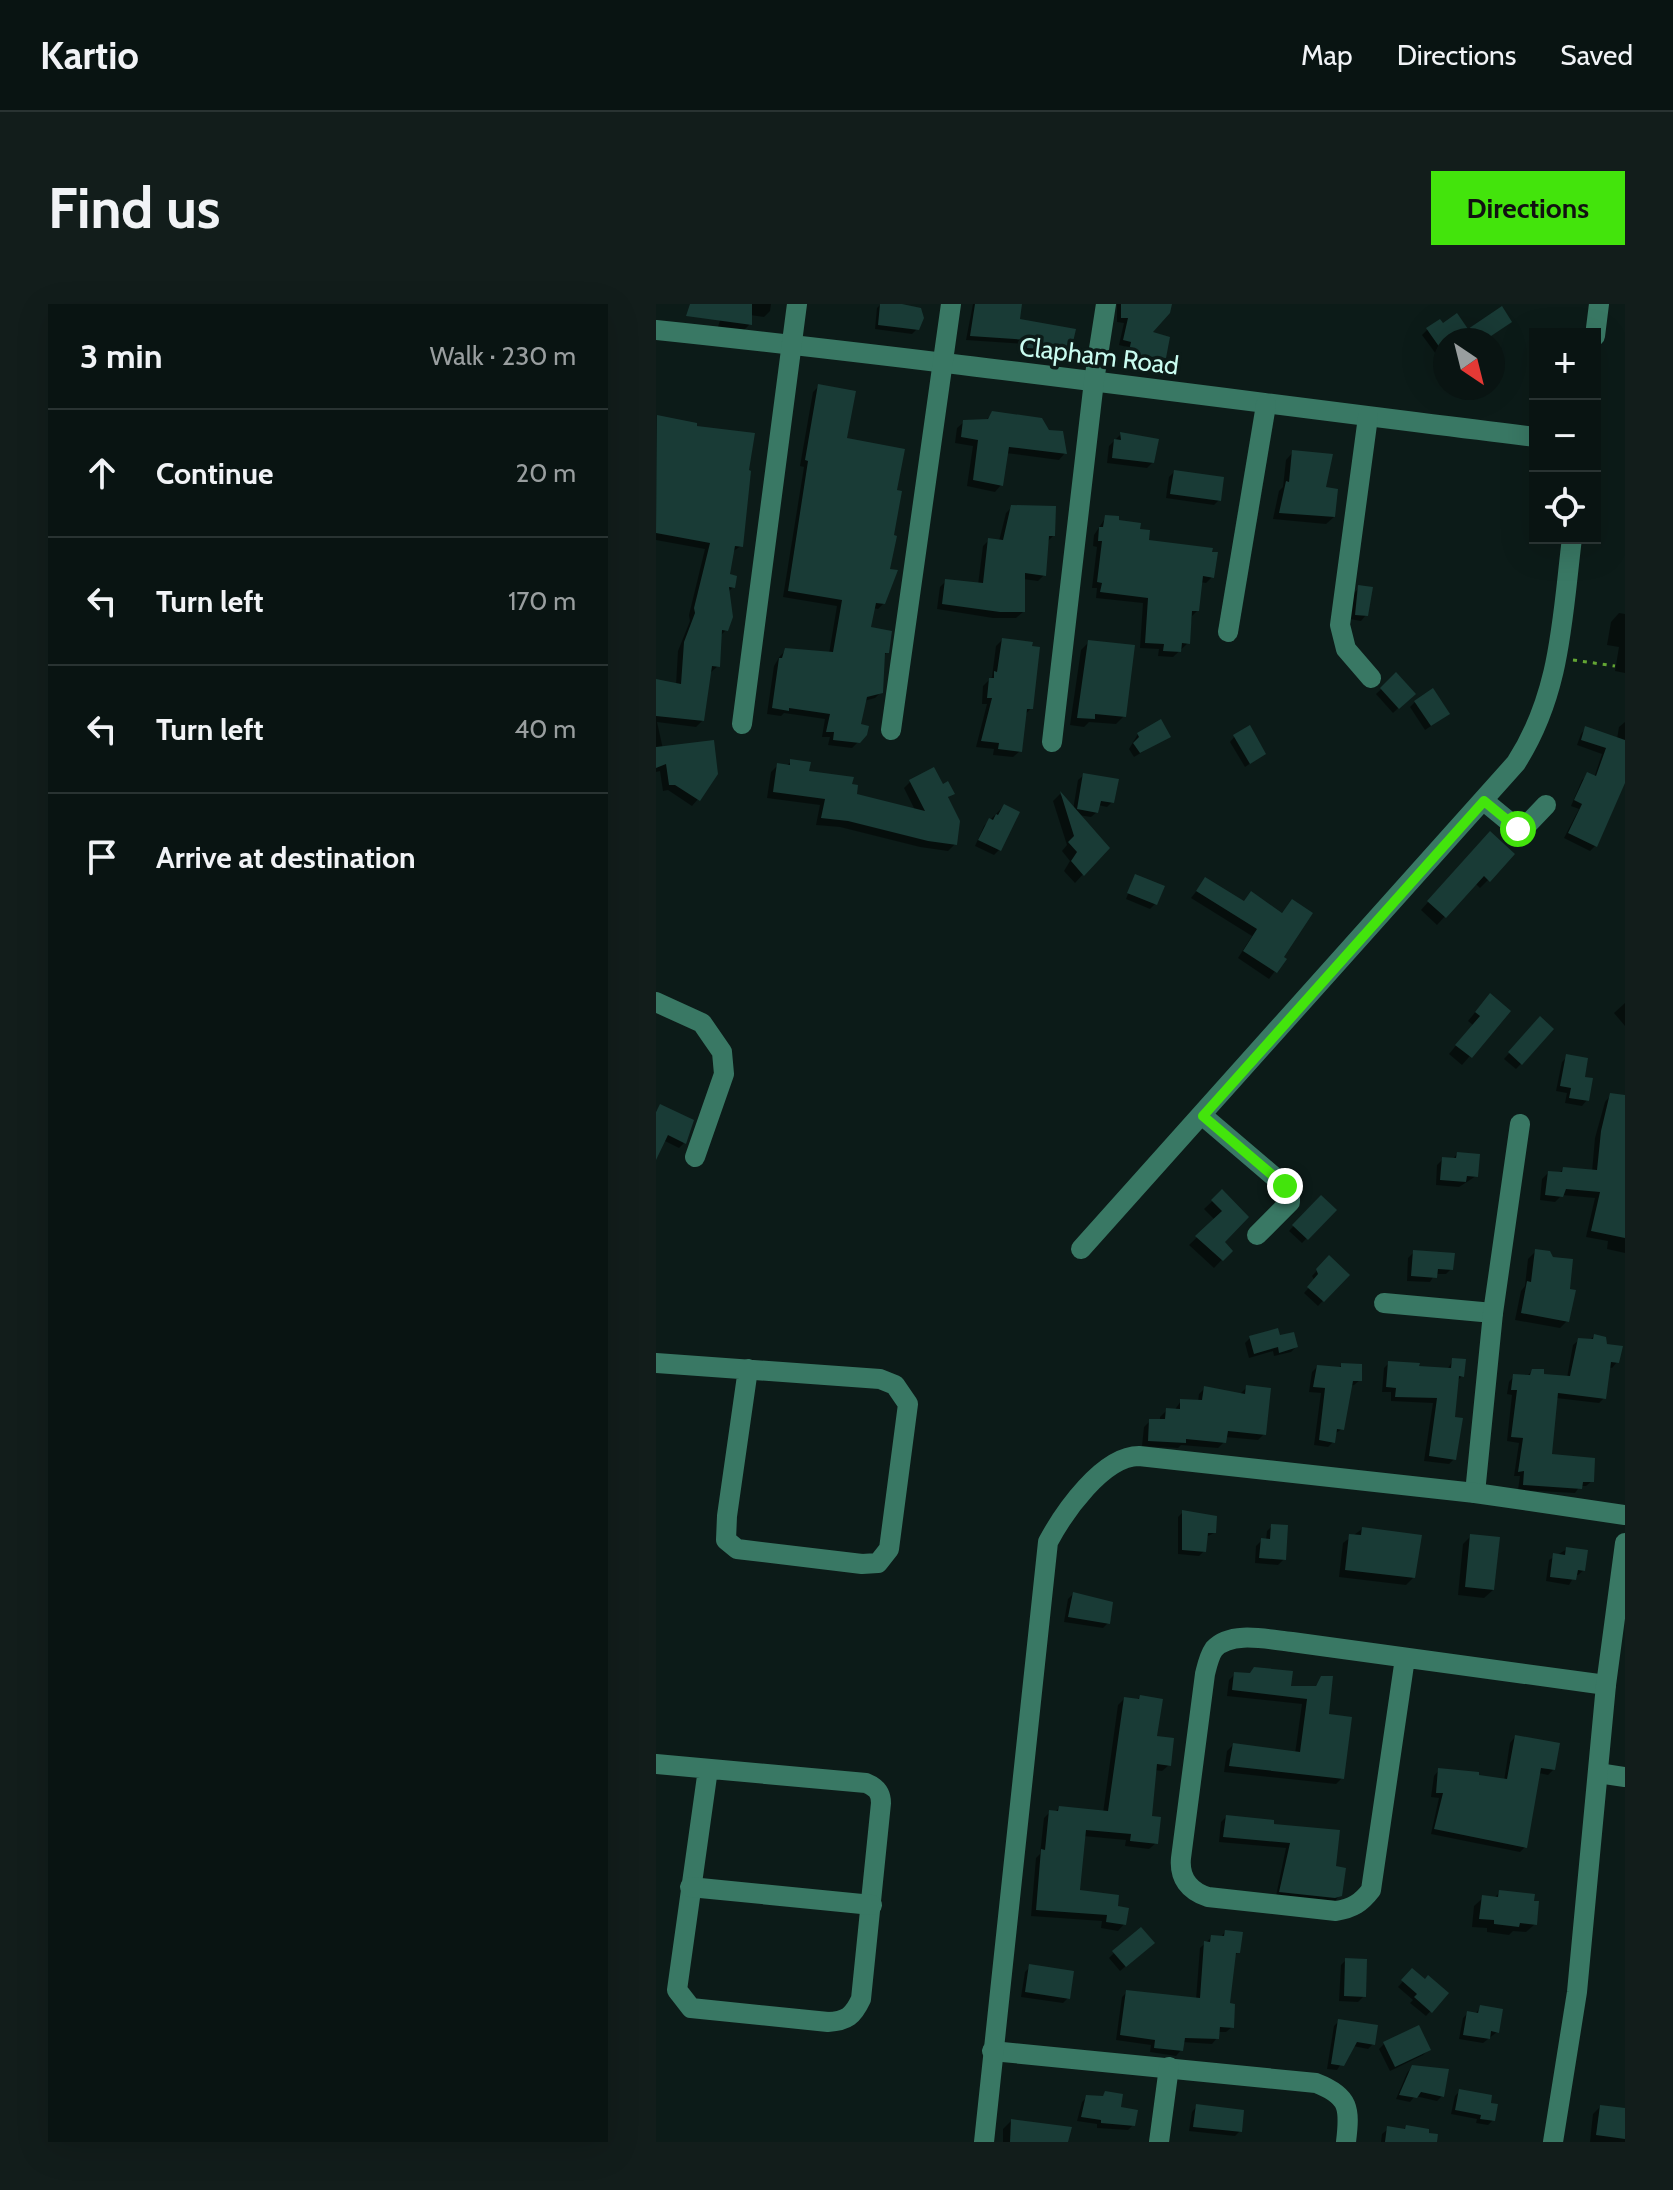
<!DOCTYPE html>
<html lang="en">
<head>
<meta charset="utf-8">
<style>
	body { margin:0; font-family:Cabin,sans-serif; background:#121d1b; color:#f1f3f6 }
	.controls { position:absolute; right:24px; top:24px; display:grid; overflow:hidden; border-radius:0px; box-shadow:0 8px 32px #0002 }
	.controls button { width:72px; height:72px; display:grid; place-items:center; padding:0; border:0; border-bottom:2px solid #293332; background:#091412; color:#f1f3f6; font:40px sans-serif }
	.compass { position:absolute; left:777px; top:24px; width:72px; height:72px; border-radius:50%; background:#091412; box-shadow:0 8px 32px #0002; rotate:145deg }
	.stop { position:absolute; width:24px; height:24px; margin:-18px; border:6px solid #43e40c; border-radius:50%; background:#fff }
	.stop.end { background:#43e40c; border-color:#fff; box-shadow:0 2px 8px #0008 }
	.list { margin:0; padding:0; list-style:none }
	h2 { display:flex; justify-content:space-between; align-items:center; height:104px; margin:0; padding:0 32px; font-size:34px }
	h2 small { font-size:26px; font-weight:400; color:#999e9f }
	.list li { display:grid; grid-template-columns:52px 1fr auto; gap:24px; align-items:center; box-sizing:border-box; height:128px; padding:0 32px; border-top:2px solid #293332 }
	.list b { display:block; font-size:30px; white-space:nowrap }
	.list em { font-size:26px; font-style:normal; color:#999e9f }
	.icon { flex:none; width:44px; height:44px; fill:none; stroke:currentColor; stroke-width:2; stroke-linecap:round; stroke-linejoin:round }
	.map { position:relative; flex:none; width:969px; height:1838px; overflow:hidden; border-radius:0px }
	header { display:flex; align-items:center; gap:48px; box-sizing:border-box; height:112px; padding:0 40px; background:#091412; border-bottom:2px solid #293332 }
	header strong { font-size:38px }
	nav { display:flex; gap:44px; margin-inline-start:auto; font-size:28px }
	.intro { display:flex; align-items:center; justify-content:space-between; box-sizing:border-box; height:192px; padding:0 48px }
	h1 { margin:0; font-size:56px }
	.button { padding:20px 36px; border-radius:0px; background:#43e40c; color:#111; font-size:28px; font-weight:700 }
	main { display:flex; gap:48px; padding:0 48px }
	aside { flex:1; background:#091412; border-radius:0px; box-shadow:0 8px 32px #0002 }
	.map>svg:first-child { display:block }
	.shadow { fill:#0007 }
	.building { fill:#193b36 }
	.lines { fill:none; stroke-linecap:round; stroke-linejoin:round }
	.path { stroke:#63a633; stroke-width:3; stroke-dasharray:4 6; stroke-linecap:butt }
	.minor { stroke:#397864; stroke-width:20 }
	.route { stroke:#43e40c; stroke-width:10 }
	.labels { text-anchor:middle; stroke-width:7; stroke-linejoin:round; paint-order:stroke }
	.street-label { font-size:26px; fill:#c9fcf0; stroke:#0c1b18 }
</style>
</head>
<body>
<header>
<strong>Kartio</strong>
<nav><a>Map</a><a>Directions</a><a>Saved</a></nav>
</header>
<div class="intro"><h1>Find us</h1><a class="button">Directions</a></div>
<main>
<aside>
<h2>3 min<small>Walk · 230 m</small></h2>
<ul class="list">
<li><svg class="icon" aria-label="ahead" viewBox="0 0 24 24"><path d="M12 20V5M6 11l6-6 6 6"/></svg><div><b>Continue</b></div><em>20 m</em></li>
<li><svg class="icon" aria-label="left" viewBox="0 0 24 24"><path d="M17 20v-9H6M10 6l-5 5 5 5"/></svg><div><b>Turn left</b></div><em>170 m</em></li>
<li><svg class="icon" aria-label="left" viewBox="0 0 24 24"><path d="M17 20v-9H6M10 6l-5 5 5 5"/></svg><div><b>Turn left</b></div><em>40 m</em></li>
<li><svg class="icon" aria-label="arrive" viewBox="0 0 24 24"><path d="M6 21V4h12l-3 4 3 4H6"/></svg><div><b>Arrive at destination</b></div></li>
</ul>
</aside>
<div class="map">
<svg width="969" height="1838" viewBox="0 0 969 1838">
	<rect width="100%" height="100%" fill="#0c1b18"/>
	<g class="shadow">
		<path d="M69,0H115L114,7L108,13L94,11V20L88,26L62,23Z"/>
		<path d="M225,0L261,25L256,30L219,25L221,4Z"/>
		<path d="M317,0H364L362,16L413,46L408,52L367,49L368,40L310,36Z"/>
		<path d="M461,0H514L493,29L508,54L503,59L468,55L471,43L463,41L468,19L461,18Z"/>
		<path d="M786,22L831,34L833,36H789V44L780,50L766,31L771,26Z"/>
		<path d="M163,82L189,136L239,188L228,299L222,305L217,304L213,325L231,348L227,353L225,388L219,394L208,397L203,422L209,431L196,444L172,441L174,433H166L169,415L128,409L125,412L111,410L118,362L124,352L130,346L173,350L181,302L127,293L148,163L144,162L157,88Z"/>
		<path d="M337,109L409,149L403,156L350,149L345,181L339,188L311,182L317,142L299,139L301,124L308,118L329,117Z"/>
		<path d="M2,113L85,242L76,248L71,271L77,283L71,289L70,326L64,332L62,362L54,369L47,416L40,423L1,418L7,445L42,495L36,502L12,486L7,487L4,467L0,468V377L20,381L22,347L34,317L33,311L49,245L0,236Z"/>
		<path d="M465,130L497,158L491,164L451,159L453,142Z"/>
		<path d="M637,148L668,185L678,213L670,220L617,215L623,187L627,183L630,156Z"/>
		<path d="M518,168L563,196L558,201L510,194L513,173Z"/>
		<path d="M356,203L397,232L391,238L388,271L382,277L367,275V308L360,314H337L281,305L284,283L290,277L322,281L327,242L333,236L343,237L350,209Z"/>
		<path d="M450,213L482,226L490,238L556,273L550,279L544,278L542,306L536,312L532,339L517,353L502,352L503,345L484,344L487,299L440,294L441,284H436L441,243L437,242L438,231Z"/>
		<path d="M703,284L710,311L705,317L694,315L698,289Z"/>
		<path d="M963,309L969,310V369L959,367L963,343L951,341L955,318Z"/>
		<path d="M346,336L375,404L369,411L364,447L357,453L337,451L338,445L320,443L331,400H326L327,382L336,373L340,342Z"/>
		<path d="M433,338L468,412L460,420L433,418L428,423L414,421L425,346Z"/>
		<path d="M740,371L757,390L737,409L720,390Z"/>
		<path d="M759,398L787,414L769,426L754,403Z"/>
		<path d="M969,418V475L939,542L934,547L908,534L923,505L915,502L926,476L932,471L938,474L946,450L921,441L925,430L930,424L961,435L963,423Z"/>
		<path d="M482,430L513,432L478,453L473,445Z"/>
		<path d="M579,432L608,450L589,463L574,438Z"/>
		<path d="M135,458L151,469L194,482L199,491L259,506L248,484L254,478L286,483L296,489L291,495L299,540L292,547L264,543L184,523L160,521L164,501L111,494L115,468L122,461L130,462Z"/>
		<path d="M428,471L456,498L451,503L442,501L441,508L435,513L422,511L451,544L419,579L408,567L414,557L406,547L411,541L397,497L404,490L417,506L422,476Z"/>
		<path d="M348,502L343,546L338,551L319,542L328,522Z"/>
		<path d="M826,538L832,576L824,584L819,579L781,621L765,606Z"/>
		<path d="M479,573L499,600L494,605L470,595Z"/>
		<path d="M550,575L587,598L625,610L636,597L626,654L628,655L613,675L582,654L596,632L535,594Z"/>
		<path d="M969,699V722L958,709Z"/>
		<path d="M826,700L853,707L806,761L793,750L817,721L812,717Z"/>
		<path d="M884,715L896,726L860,765L848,755Z"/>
		<path d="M911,753L927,775L931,796L926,802L909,799L911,789L900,787L906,758Z"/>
		<path d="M955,791L969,793V949L951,945L952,937L930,933L939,894L906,891L899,898L884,896L886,875L892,869L902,870L907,865L936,868L939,834L949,798Z"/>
		<path d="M4,803L28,839L23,844L7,836L0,847V807Z"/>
		<path d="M801,850L820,872L803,883L780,881L781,861L787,855L796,856Z"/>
		<path d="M566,888L590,913L566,938L574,947L558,964L533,941L559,916L548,905Z"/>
		<path d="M665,893L678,906L646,939L633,927Z"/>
		<path d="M880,947L912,987L911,1017L904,1024L859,1016L865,987L869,982L872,955Z"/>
		<path d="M758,948L795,965L790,970H779L774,978L751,977L752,954Z"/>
		<path d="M673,954L691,971L662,1002L648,989L659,977L656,972Z"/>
		<path d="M938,1032L961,1058L956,1064L952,1063L948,1094L943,1099L900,1094L894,1152L936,1177L930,1182H924L919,1189L862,1186L864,1172H858L863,1139L851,1137L856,1091L851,1090L853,1078L858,1072L870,1073L876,1067L886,1072L911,1074L917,1041L923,1036H934Z"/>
		<path d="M594,1034H622L640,1043L635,1048L618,1052L617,1047L593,1054L589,1039Z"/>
		<path d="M797,1056L806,1072L800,1078L797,1115L798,1155L793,1160L768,1157L777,1099L735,1097V1088H726L728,1064L733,1059L791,1066Z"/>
		<path d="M686,1061L704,1076L698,1081L693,1082L686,1125L678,1130L677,1138L672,1143L658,1141L665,1089L653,1088L656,1068L661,1063L682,1064Z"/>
		<path d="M549,1084L583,1091L590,1084L608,1130L602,1136L569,1133L568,1138L562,1144L525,1141L522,1144L486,1142L488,1123L494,1117H504V1113L511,1106L518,1107L525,1097L542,1098L543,1090Z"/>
		<path d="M527,1208L558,1229L550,1233L548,1247L543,1252L522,1250V1213Z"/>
		<path d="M616,1222L628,1255L622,1261L599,1259L600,1242L606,1236L610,1237L611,1227Z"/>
		<path d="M706,1225L757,1274L750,1281L683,1273L687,1239Z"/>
		<path d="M815,1232L837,1286L828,1294L802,1291L807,1240Z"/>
		<path d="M911,1245L928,1266L922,1271H919L913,1281L890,1277L893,1256Z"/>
		<path d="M417,1290L452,1319L447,1324L408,1318L412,1295Z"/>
		<path d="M579,1370L633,1384H658L666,1374L671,1411L686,1474L680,1480L568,1468L571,1447L577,1441L639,1450L646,1400L571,1392L573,1376Z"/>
		<path d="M484,1393L499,1433L513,1461L506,1467L498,1466L494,1514L500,1539L493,1545L469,1542L470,1536L427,1532L422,1587L460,1604L468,1620L462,1627L445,1624L446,1617L375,1612L380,1554L384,1550L388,1514L394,1508H399L403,1504L447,1509L462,1401L468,1395L480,1397Z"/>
		<path d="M859,1433L897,1466L892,1471L883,1469L869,1543L864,1548L775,1530L783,1494L775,1493L778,1472L783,1466L848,1477L854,1439Z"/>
		<path d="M570,1513L615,1522L677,1564L684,1591L679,1597L620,1592L630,1544L563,1538L565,1518Z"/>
		<path d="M844,1588L879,1620L870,1628L857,1627L853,1631L831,1628V1624L816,1623L818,1602L827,1594L837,1595Z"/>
		<path d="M569,1628L582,1648L578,1653L572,1701L576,1723L570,1728H561V1734L556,1740L526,1738L525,1746L520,1752L494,1748L495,1741L460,1736L466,1693L471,1688L540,1696L544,1644L556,1633L564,1634Z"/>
		<path d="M491,1644L464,1667L453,1654L458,1649Z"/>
		<path d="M690,1656L708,1692L702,1698L683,1697L685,1661Z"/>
		<path d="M374,1663L412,1694L407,1699L365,1693L369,1668Z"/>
		<path d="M756,1667L788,1692L770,1712L754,1699L757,1696L742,1683Z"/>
		<path d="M825,1703L841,1728L827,1739L803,1735L807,1714L812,1709L819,1710Z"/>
		<path d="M683,1717L717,1740L712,1745L697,1742L681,1766L671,1765L678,1722Z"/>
		<path d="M728,1740L772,1746L767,1751L734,1767L723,1745Z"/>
		<path d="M756,1763L786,1792L781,1797L759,1792L754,1798L740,1795L751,1769Z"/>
		<path d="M804,1787L837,1816L832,1821L820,1819L821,1815L795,1810L799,1792Z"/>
		<path d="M450,1789L477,1821L472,1826L441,1824V1820L421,1817L426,1798L431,1793L445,1794Z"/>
		<path d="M541,1802L584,1827L579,1832L533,1827L536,1808Z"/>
		<path d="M944,1803L969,1806V1838H934L937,1810Z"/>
		<path d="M355,1817L410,1838H347V1825Z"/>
		<path d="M750,1823L769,1838H725L726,1830L732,1825L746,1827Z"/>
	</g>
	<g class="building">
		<path d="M34,0H96V21L30,12Z"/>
		<path d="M224,0H246L265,4L268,14L263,26L222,21Z"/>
		<path d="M319,0H366L364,15L420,25L415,47L371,44L372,36L314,32Z"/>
		<path d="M465,0H516L514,9L497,28L514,33L510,54L472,51L475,38L467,36L472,14H465Z"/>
		<path d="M846,2L856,18L829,36H789V51L770,24L784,15L787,19L801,9L812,25Z"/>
		<path d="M162,80L200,87L191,134L249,145L241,186L246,187L238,231L241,232L234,265L242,266L229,300L220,299L215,323L236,327L233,349H229L227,389L211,393L205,420L213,422L211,431L204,439L177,436L178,428H170L174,410L133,404V407L116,404L123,354H126L129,344L177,348L186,296L132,287L152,157L149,156Z"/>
		<path d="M336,107L386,114L393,126L407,127L411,150L353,143L347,182L317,176L322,136L305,133L307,116L332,115Z"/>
		<path d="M1,111L41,119V122L99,129L93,166L95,167L87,243L79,242L74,270L81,272L79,284L73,283L77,313L72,327L66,326L64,363L56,362L48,417L0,412V375L25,380L28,338L39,309L38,304L54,239L0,229Z"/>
		<path d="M464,128L503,135L498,159L456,154L458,135L465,136Z"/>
		<path d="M636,146L677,150L670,183L682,185L679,213L623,209L630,177L633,178Z"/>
		<path d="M518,166L568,173L565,197L514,190Z"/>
		<path d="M355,201L400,202L399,232H393L390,272L369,269V308H344L286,300L289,275L327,279L332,234L347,236Z"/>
		<path d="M449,211L463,212V216L485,219L484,225L494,226L493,236L557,244L556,248H562L558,274L547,272L543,307H536L534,340L526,339L525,348L507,347L508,340L489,339L492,294L444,288L446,279L441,278L446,237H442L443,223H447Z"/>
		<path d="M702,281L717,283L712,312L699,311Z"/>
		<path d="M346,334L377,338L376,342L384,343L377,405H371L366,448L342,445L343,439L325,437L336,394H331L333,374H338V367L341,368Z"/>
		<path d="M432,336L479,341L470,413L439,410V415L421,414Z"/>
		<path d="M740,368L760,390L743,405L724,384Z"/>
		<path d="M777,384L794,410L775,422L758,397Z"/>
		<path d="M505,415L515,433L484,449L477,439L483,433L481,429Z"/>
		<path d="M594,421L610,450L594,460L577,431Z"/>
		<path d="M929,422L969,436V479L941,543L912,529L926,500L918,496L931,468L940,472L950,444L925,436Z"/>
		<path d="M58,436L62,470L44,497L19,481H13L10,460L0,464V443Z"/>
		<path d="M134,455L155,458L153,467L198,473L196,480L202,481L201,490L269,507L253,476L278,463L287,480L292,477L299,490L292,493L304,517L301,541L272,537L192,517L165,514L169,495L117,488L121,459L134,461Z"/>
		<path d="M427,469L463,475L458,499L445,497L442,509L421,505Z"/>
		<path d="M404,487L454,544L428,572L415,557L421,548L412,538L418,532Z"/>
		<path d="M348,500L364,508L345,547L322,536L333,514L337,516L340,510L342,511Z"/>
		<path d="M834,527L859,550L834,578L828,572L790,614L771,597Z"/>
		<path d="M479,570L509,582L501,601L471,589Z"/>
		<path d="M549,573L588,597L595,587L626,609L636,595L657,609L628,653L631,655L621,669L587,647L601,625L540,587Z"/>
		<path d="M834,689L855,707L816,754L799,741L824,712L819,708Z"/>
		<path d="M884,712L898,725L866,761L852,748Z"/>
		<path d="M910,750L932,754L929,773L937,774L933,797L913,794L915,784L904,782Z"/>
		<path d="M954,789L969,791V934L935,927L944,888L910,885L907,893L889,891L892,867L906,868L907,863L941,866L945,827Z"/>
		<path d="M4,800L38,816L30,840L12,831L0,856V808Z"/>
		<path d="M801,848L824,850L822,873L811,872L810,878L784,876L786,853L800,854Z"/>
		<path d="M566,885L593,913L569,938L577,947L567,957L539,932L566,907L555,896Z"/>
		<path d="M665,891L681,906L652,936L636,921Z"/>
		<path d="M879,945L894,947L897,953L917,955L914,985L920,986L913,1018L865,1009L871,977L875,978Z"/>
		<path d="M757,946L799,949L797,966L782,965L781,974L755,972Z"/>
		<path d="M673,951L694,971L668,998L651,983L662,970L660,965Z"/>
		<path d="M622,1024L624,1031L638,1028L642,1043L623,1049L622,1043L598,1050L593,1032Z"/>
		<path d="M938,1030L950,1033L951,1040L967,1042L963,1059L955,1058L950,1095L902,1089L896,1150L939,1154L938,1178H927L926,1185L867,1181L868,1167L862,1168L867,1134L855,1133L861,1086H855L857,1070L874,1071L876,1065H888V1070L914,1072L922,1034L937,1035Z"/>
		<path d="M796,1054L810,1055L808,1073L803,1072L799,1113L807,1114L800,1156L773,1152L781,1094L739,1093L740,1084L730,1083L732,1057L764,1059L763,1062L795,1064Z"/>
		<path d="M685,1059L706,1060V1077H697L688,1126L681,1125L679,1139L663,1136L669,1084L657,1083L661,1061L685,1063Z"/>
		<path d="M590,1081L615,1084L610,1131L572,1127L570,1139L530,1135V1139L492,1137L493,1115H509L510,1104L524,1105V1095L546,1096L548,1082L589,1090Z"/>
		<path d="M526,1206L561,1212L560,1229H552L550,1248L526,1246Z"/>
		<path d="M615,1220L632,1221L630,1256L603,1254L605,1234L614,1235Z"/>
		<path d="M706,1223L766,1231L759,1274L689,1266L693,1230L705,1231Z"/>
		<path d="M814,1230L844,1233L838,1286L809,1283Z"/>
		<path d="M910,1243L932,1246L929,1267L922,1266L920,1276L894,1273L897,1249L909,1251Z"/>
		<path d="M417,1288L457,1298L454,1320L412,1313Z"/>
		<path d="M598,1363L637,1367L635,1382H660L665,1372H677L673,1410L696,1413L688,1475L573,1462L577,1439L644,1448L651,1395L576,1386L578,1368L594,1369Z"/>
		<path d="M484,1391L507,1395L501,1432L518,1434L515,1462L501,1460L496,1512L505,1513L502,1540L474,1537L475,1530L430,1526L424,1586L463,1591L462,1602L473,1604L470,1621L450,1618L451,1611L380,1606L385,1545L389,1546L393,1506L402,1507L403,1502L452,1507L468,1393L483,1395Z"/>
		<path d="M859,1431L904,1439L899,1466L885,1464L871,1544L778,1525L787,1489H780L782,1464L823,1468V1471L851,1475Z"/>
		<path d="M570,1511L618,1516V1520L684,1526L680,1562L690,1564L686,1592L679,1594L623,1588L634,1539L567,1533Z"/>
		<path d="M843,1586L879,1590L878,1597H883L881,1621L864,1619L863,1623L838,1620V1616L823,1615L826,1591L842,1593Z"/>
		<path d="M485,1623L499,1639L470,1663L456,1647Z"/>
		<path d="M569,1626L587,1628L584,1649H580L574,1699L579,1700L578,1724L564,1723L563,1735L529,1734L527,1747L498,1744L499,1736L464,1731L470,1686L544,1694L548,1637L554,1638L555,1631L568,1632Z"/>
		<path d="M689,1654L711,1655L710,1693L688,1692Z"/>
		<path d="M373,1660L418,1667L414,1695L369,1688Z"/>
		<path d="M756,1664L769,1675L772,1671L793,1689L776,1709L758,1693L761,1690L745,1676Z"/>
		<path d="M824,1701L847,1705L843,1729L835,1727L834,1735L807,1731L811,1707L822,1709Z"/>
		<path d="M682,1715L722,1721L719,1741L701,1738L688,1762L675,1760Z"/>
		<path d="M763,1721L775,1746L739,1763L727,1738Z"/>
		<path d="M756,1761L793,1765L788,1793L765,1788L761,1794L743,1791Z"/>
		<path d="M803,1785L836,1791L835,1799L842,1800L839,1817L824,1815L825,1811L799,1806Z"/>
		<path d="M449,1787L467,1790L465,1803L482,1806L479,1822L445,1819V1816L425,1813L430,1791L447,1792Z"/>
		<path d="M540,1800L588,1806L586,1828L537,1823Z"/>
		<path d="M944,1801L969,1804V1835L940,1831Z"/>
		<path d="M355,1815L416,1823L412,1838H354Z"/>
		<path d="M750,1821L773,1825V1829L782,1830L781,1838H729L731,1822L749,1825Z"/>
	</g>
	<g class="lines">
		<path class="path" d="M917,356L959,362"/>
		<g class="minor">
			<path d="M0,26C294,57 586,97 879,133"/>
			<path d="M939,32L943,0"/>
			<path d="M712,113L684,321L690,345L715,374"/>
			<path d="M572,328L610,101"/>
			<path d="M86,420L141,0"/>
			<path d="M235,426L295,0"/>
			<path d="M396,438L438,77L450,0"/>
			<path d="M828,497L862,525H867L890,501"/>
			<path d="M0,698L46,719L66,748L68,770L39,853"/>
			<path d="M547,812L629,882L634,890V898L601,931"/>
			<path d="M425,945L860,459C905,389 906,315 916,234"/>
			<path d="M728,999L837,1009"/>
			<path d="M0,1059L224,1075L239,1081L252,1100L233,1245L222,1259L206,1260L81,1245L70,1236L71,1212L92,1065"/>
			<path d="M819,1189L837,1009L864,820"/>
			<path d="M749,1354L715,1586C705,1599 697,1604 680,1607L552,1593C533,1587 523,1574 525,1554L549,1370C551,1362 553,1352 558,1345C575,1326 614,1336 636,1338L950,1381"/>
			<path d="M0,1460L210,1479C220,1483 225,1488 225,1499L205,1695C197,1712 191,1717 172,1718L35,1704L21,1686L52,1465"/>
			<path d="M942,1469L969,1473"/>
			<path d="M34,1583L216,1601"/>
			<path d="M336,1747L660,1779C694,1792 694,1805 690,1838"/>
			<path d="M328,1838L392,1238C408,1208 447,1152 483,1152L819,1189L969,1211"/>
			<path d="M503,1838L513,1763"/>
			<path d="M897,1838L921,1688L950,1381L969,1239"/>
		</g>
	</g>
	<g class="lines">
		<path class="route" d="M629,882L547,812L828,497L862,525"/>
	</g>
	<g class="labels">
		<g class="street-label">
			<text transform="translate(443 52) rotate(7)" y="9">Clapham Road</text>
		</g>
	</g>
</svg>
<div class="controls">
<button>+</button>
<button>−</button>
<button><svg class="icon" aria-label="locate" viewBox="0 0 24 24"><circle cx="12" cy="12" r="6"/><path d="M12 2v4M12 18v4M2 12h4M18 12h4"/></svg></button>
</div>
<svg class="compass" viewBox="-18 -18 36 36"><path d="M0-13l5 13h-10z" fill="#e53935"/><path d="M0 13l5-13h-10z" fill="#999e9f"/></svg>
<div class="stop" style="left:862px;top:525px"></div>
<div class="stop end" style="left:629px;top:882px"></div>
</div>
</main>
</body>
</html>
